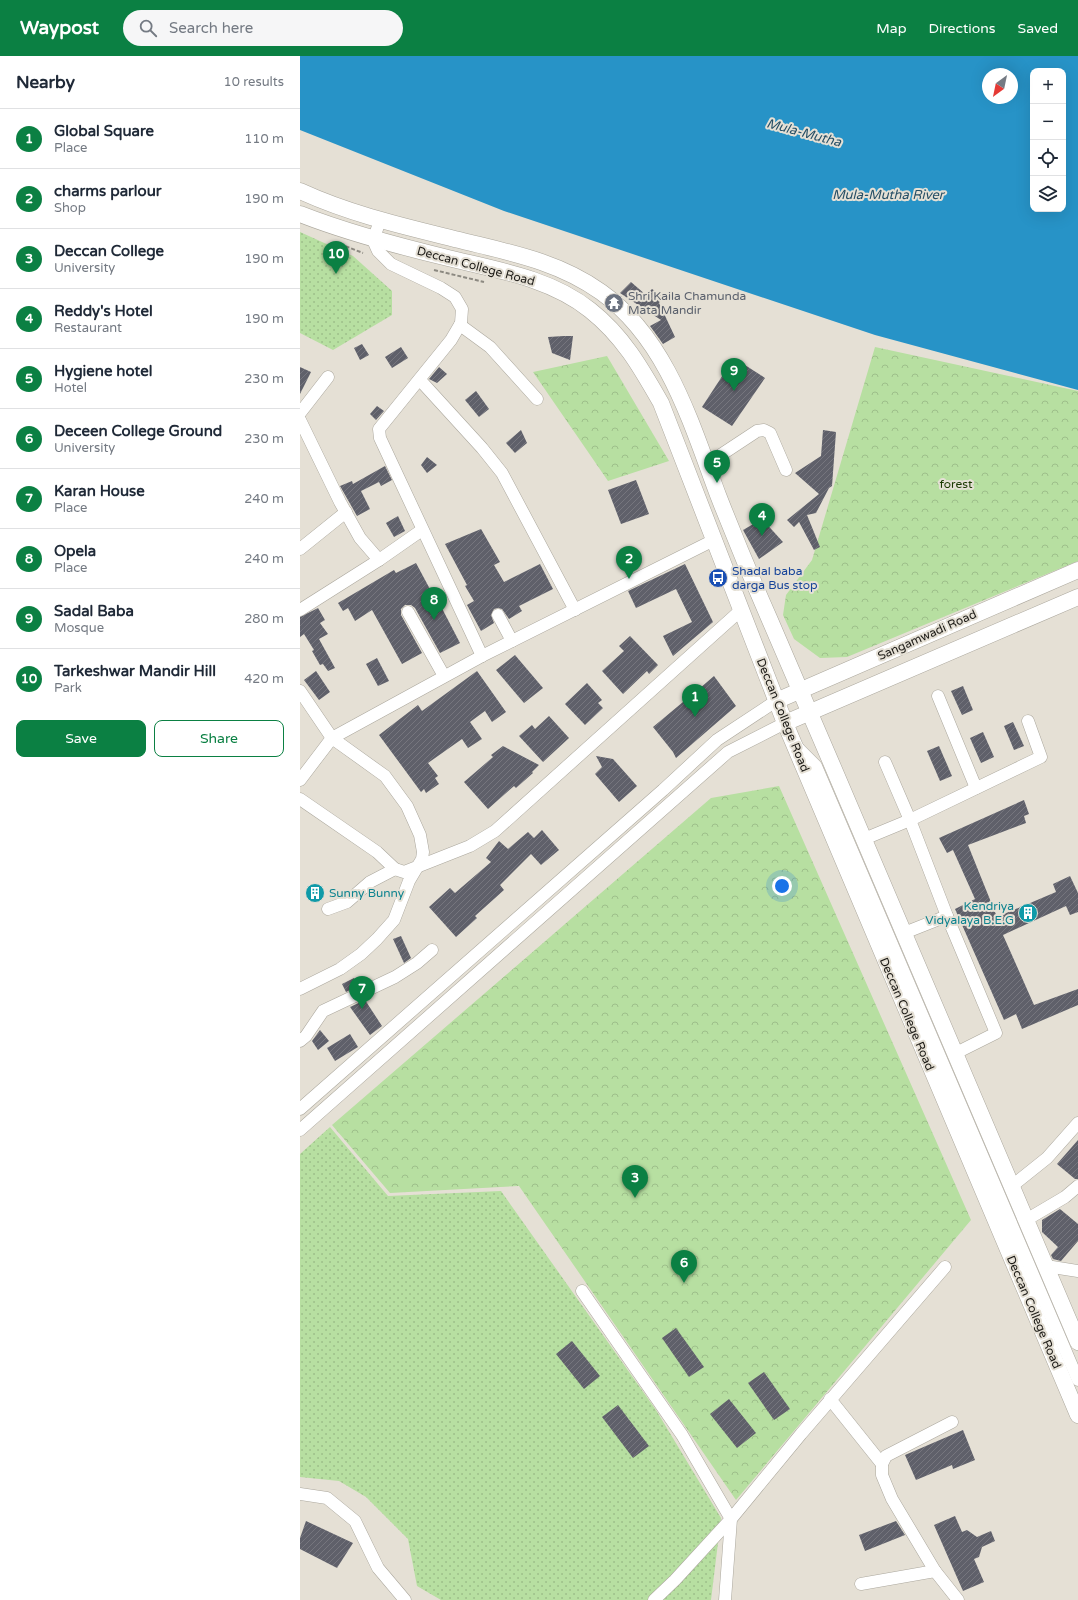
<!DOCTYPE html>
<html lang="en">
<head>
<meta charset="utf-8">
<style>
	body { margin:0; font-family:"Varela Round",sans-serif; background:#f6f6f7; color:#1f2937 }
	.controls { position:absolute; right:12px; top:12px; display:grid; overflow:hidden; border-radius:8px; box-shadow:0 4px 16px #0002 }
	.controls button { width:36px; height:36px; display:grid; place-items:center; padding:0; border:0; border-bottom:1px solid #e0e1e3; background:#fff; color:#1f2937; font:20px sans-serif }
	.compass { position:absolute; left:682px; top:12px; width:36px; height:36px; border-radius:50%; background:#fff; box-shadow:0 4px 16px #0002; rotate:213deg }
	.you { position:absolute; left:482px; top:830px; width:14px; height:14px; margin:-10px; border:3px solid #fff; border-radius:50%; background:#1a73e8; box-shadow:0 0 0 6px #1a73e833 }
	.badge { display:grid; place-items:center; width:26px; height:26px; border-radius:50%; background:#0b8043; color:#fff; font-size:13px; font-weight:700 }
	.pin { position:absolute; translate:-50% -33px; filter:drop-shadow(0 1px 2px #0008) }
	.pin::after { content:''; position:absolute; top:21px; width:14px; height:12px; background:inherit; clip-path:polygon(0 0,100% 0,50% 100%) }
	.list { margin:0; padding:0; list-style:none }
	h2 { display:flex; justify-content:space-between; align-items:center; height:52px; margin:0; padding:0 16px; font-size:17px }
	h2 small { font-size:13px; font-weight:400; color:#747a83 }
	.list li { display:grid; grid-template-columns:26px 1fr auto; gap:12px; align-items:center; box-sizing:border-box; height:60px; padding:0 16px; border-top:1px solid #e0e1e3 }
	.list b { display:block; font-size:15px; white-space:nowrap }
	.list p { margin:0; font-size:13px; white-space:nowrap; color:#747a83 }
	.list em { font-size:13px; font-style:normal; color:#747a83 }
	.actions { display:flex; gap:8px; padding:12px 16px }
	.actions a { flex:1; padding:9px 0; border:1px solid #0b8043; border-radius:8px; text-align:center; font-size:14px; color:#0b8043 }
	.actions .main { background:#0b8043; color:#fff }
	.icon { flex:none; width:22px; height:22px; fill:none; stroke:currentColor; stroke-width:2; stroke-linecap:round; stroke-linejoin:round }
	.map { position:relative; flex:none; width:778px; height:1544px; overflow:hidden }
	header { display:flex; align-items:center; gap:24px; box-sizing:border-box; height:56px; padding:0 20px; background:#0b8043; color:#fff }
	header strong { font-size:19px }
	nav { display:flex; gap:22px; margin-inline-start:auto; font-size:14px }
	.search { width:280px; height:36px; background:#f6f6f7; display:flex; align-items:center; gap:10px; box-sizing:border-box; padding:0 14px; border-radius:22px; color:#747a83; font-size:15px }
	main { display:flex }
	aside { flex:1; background:#fff }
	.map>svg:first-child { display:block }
	.grass { fill:url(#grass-dots) }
	.forest { fill:url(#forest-crowns) }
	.water { fill:#2793c7; fill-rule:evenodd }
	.building { fill:url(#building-hatch) }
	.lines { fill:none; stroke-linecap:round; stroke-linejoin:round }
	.minor-casing { stroke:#aba79d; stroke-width:13 }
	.major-casing { stroke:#aba79d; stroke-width:17 }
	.path { stroke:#8c8981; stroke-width:2; stroke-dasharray:4 2; stroke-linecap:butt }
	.minor { stroke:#fff; stroke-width:12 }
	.major { stroke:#fff; stroke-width:16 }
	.labels { text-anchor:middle; stroke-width:4; stroke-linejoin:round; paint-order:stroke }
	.street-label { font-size:12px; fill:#1b1915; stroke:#e5e0d5 }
	.worship-label { font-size:12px; fill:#5b616d; stroke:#e5e0d5; text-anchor:start }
	.park-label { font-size:12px; fill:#1a3900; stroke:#e5e0d5 }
	.transit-label { font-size:12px; fill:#164399; stroke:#e5e0d5; text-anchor:start }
	.culture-label { font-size:12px; fill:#0d838f; stroke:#e5e0d5; text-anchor:start }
	.water-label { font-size:13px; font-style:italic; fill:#254e65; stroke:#e5e0d5 }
</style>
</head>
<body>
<header>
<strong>Waypost</strong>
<div class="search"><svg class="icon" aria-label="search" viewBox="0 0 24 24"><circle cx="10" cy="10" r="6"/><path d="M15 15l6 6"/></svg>Search here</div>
<nav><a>Map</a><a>Directions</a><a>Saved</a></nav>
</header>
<main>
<aside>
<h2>Nearby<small>10 results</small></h2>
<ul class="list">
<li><span class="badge">1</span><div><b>Global Square</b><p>Place</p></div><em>110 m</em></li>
<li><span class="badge">2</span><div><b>charms parlour</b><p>Shop</p></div><em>190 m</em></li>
<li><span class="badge">3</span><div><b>Deccan College</b><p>University</p></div><em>190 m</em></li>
<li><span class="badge">4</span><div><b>Reddy's Hotel</b><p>Restaurant</p></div><em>190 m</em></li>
<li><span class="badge">5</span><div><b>Hygiene hotel</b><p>Hotel</p></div><em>230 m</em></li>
<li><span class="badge">6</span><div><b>Deceen College Ground</b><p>University</p></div><em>230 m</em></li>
<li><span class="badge">7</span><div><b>Karan House</b><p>Place</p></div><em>240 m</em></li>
<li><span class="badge">8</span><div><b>Opela</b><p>Place</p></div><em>240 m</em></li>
<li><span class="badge">9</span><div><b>Sadal Baba</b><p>Mosque</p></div><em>280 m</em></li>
<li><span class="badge">10</span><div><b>Tarkeshwar Mandir Hill</b><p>Park</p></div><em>420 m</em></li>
</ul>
<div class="actions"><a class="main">Save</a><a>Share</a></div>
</aside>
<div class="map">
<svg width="778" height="1544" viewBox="0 0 778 1544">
	<defs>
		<pattern id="grass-dots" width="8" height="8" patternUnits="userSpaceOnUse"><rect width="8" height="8" fill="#b7dfa1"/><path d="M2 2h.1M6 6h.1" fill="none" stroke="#9dbf8a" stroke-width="1.8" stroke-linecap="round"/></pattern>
		<pattern id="forest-crowns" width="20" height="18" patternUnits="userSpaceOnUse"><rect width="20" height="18" fill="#b7dfa1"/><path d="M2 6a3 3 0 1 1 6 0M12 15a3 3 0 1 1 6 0" fill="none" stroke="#9dbf8a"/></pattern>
		<pattern id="building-hatch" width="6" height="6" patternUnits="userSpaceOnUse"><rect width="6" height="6" fill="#5f606a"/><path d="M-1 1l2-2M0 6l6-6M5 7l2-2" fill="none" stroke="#76767e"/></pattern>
	</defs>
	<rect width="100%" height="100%" fill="#e5e0d5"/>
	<g class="grass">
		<path d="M0,176L53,200L92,235V259L33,294L0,277Z"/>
		<path d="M30,1071L88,1140L201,1135L356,1354L421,1462L411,1544H141L117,1530L108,1483L66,1441L39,1425L0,1421V1098Z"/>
	</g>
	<g class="forest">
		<path d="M575,291L778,335V505L547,601L520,602L494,583L483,559L486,539L512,504Z"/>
		<path d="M307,300L369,405L308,425L233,316Z"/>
		<path d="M479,730L671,1164L436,1444L219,1130L90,1137L32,1069L411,742Z"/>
	</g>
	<path class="water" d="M0,0H778V334L575,279L204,155L0,74ZM733,15H763V153H733ZM688,18H712V42H688Z"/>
	<g class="building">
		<path d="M331,226L346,239L352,233L364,241L359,247L375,281L363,288L350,270L361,264L320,237Z"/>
		<path d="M264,280H273L270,304L252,297L248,281Z"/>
		<path d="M62,288L69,299L60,304L54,292Z"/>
		<path d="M101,291L108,302L92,312L85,301Z"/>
		<path d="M434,302L465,322L432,370L402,351Z"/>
		<path d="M0,311L11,316L0,338Z"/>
		<path d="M139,311L147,318L137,327L129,323Z"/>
		<path d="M176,335L189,353L179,361L165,344Z"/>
		<path d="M77,350L84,355L76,364L70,358Z"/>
		<path d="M221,374L227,387L215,397L206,387Z"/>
		<path d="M523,374L536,376L532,430L529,432L516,457L507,459L520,491L514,494L499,466L494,471L487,464L519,438L495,417L521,400Z"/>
		<path d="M127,401L137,409L127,417L121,409Z"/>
		<path d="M85,410L92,424L81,430L79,426L61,435L70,453L57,460L40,430L52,425L53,428Z"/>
		<path d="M336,424L349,458L321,468L308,434Z"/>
		<path d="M98,460L105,475L94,481L86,467Z"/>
		<path d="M462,463L483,486L459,503L443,474Z"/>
		<path d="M181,473L200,506L194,509L204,526L240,508L253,533L219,550L222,555L209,563L202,553L198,552L194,553L191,559L194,567L181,575L167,549L174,545L165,530L167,529L145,488Z"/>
		<path d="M116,507L131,535H133L160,587L140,597L115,552L111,549H105L101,553V559L122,597L102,608L72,554L55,565L48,552L43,555L38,547L94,514L96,517Z"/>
		<path d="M385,508L413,566L373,600L363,580L392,566L376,533L336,552L328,535Z"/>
		<path d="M18,552L25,564L20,567L28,578L19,583L35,612L28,615L23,608L20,609L12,595L14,594L4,578L0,581V561Z"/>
		<path d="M330,580L358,609L349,618L347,615L323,638L302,615L324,595L319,590Z"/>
		<path d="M215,599L243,632L224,647L196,614Z"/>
		<path d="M77,602L89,625L78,630L66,608Z"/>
		<path d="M16,615L30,636L19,644L4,624Z"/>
		<path d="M177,615L206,656L192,666L185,655L170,666L182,683L168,692L162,683L128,707L138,720L135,722L139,728L126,737L124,733L121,736L79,679L118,649L122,655Z"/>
		<path d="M414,620L436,650L376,702L373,696L353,671L389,641L399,652L392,639Z"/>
		<path d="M287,627L302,644L298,647L303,652L285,669L265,648Z"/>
		<path d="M663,630L673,654L662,659L651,635Z"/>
		<path d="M249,660L269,682L243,706L219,680L232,669L235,673Z"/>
		<path d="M713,666L724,690L714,694L704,670Z"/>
		<path d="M683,676L694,701L681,707L670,682Z"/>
		<path d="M203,690L239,709L232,716L233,717L216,732L214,730L188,753L164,726L193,701L191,699Z"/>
		<path d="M639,690L652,720L640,725L627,695Z"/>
		<path d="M296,700L313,703L337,730L319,746L295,718L302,711Z"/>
		<path d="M724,744L729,758L724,760L726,767L668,789L697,861L756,836L753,828L770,820L778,837V856L770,859L766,850L703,879L734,949L778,933V949L722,973L716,958L704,964L655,853L675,843L653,794L647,797L639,782Z"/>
		<path d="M242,774L259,794L241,809L231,798L200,829L204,834L175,860L177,862L156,881L129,851L150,832L155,837L191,806L186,802L199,785L208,793L228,776L234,782Z"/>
		<path d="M101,880L111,902L104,907L93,883Z"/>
		<path d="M54,922L58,930L46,936L42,928Z"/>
		<path d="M65,944L82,970L70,979L50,951Z"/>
		<path d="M20,974L29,985L18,994L12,985Z"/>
		<path d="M50,978L58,991L35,1005L27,992Z"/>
		<path d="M778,1084V1123H775L757,1108Z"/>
		<path d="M760,1153L778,1168V1185L761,1205L753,1203L751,1199L758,1191L742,1176V1164Z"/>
		<path d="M376,1272L404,1311L389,1321L362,1282Z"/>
		<path d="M272,1285L300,1320L284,1333L256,1298Z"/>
		<path d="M464,1316L490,1353L474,1364L448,1327Z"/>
		<path d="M429,1343L456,1377L437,1392L410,1358Z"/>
		<path d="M318,1349L349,1390L333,1402L302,1361Z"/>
		<path d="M663,1374L675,1404L653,1413L652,1409L616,1424L605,1399Z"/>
		<path d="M655,1460L662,1476L667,1474L677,1481L691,1475L695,1485L682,1491L679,1501L674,1503L684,1526L663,1535L634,1469Z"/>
		<path d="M6,1465L53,1487L37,1512L0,1493V1482Z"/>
		<path d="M596,1465L605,1479L565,1495L559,1479Z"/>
	</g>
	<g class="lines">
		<defs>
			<g id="minor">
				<path d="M80,165L73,184L78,195L91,208L141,232L155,241L162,253L161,267L151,284L79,373L80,382L182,600"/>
				<path d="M160,269L190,291L237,343"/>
				<path d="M120,324L182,392L202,417L275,554"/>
				<path d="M0,357L28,321"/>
				<path d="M0,364L40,446L60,482L79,504"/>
				<path d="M407,408L457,375L464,374L470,377L486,414"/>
				<path d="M0,493L46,456"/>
				<path d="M0,554L79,504L122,474"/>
				<path d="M108,556L144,620"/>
				<path d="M198,559L212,585"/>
				<path d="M0,635L32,682L85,720L107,750L120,779L123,796L122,803L109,825L94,864L77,883L61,898L40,913L0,933"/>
				<path d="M638,640L676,732"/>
				<path d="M497,691L516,710L778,1324"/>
				<path d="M0,724L32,682L182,600L414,484"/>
				<path d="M0,743L77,796L95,813L104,816L170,790L195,775L441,554"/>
				<path d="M564,783L610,764L585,706"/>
				<path d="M28,853L47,846L70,826L95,813"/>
				<path d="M604,877L647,860"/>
				<path d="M0,985L6,980L23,955L95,921L117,907L132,894"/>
				<path d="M656,997L696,977L647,860L610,764L741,701L728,665"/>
				<path d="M0,1053L363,734L417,684L476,645"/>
				<path d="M0,1074L428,696L485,667"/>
				<path d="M712,1130L747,1102L778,1067"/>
				<path d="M726,1164L765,1141L778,1130"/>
				<path d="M746,1210L778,1215"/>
				<path d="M282,1235L382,1379L431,1463L375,1524L354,1544"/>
				<path d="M530,1343L582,1408"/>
				<path d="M0,1438L27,1442L55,1465L78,1512L105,1544"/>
				<path d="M635,1515L592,1443L582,1419V1408L586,1400L652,1366"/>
				<path d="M561,1528L635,1515L658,1544"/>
				<path d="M425,1544L431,1463L501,1378L645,1211"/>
			</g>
			<g id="major">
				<path d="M0,135C52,159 107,171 163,185C212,197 259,206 301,236C367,283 391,367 418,439C434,480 451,521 469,562C573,803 675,1045 778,1286"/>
				<path d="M0,158C48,177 98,190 148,202C197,214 250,222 290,254C323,280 341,312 361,347L485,667L778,1359"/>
				<path d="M476,645L778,514"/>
				<path d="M485,667L778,541"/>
			</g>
		</defs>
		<use href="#minor" class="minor-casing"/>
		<use href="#major" class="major-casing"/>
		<g class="path">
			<path d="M40,188L63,197"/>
			<path d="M134,214L184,226"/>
		</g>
		<use href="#minor" class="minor"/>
		<use href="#major" class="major"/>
	</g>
	<defs>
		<symbol id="temple-disc" viewBox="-11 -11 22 22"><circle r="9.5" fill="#6b7280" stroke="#e5e0d5"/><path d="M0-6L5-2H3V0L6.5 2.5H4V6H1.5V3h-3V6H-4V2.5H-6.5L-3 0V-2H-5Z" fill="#fff"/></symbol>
		<symbol id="bus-disc" viewBox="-11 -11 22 22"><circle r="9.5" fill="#1a4fb4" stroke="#e5e0d5"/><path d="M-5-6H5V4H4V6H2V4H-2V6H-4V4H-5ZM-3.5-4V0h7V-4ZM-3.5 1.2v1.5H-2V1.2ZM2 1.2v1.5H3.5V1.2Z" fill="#fff"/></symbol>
		<symbol id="building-disc" viewBox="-11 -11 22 22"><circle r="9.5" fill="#0f9aa8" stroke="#e5e0d5"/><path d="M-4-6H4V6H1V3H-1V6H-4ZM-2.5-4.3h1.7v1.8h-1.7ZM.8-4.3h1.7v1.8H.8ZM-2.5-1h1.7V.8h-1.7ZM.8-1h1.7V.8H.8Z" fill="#fff"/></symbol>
	</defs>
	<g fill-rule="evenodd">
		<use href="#temple-disc" x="303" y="236" width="22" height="22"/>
		<use href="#bus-disc" x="407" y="511" width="22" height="22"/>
		<use href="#building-disc" x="4" y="826" width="22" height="22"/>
		<use href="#building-disc" x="717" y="846" width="22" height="22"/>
	</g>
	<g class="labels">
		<g class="street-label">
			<text transform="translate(176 210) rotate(15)" y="4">Deccan College Road</text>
			<text transform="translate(627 579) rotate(-24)" y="4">Sangamwadi Road</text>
			<text transform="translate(483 659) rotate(68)" y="4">Deccan College Road</text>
			<text transform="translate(607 958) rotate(67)" y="4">Deccan College Road</text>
			<text transform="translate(734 1256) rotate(67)" y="4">Deccan College Road</text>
		</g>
		<g class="worship-label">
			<text x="328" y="244">Shri Kaila Chamunda<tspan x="328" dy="14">Mata Mandir</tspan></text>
		</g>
		<g class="park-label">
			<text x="656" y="432">forest</text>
		</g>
		<g class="transit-label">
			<text x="432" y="519">Shadal baba<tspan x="432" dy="14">darga Bus stop</tspan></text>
		</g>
		<g class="culture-label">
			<text x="29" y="841">Sunny Bunny</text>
			<text x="714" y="854" text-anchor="end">Kendriya<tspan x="714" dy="14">Vidyalaya B.E.G</tspan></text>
		</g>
		<g class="water-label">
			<text transform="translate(504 76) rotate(15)" y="5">Mula-Mutha</text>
			<text x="588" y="143">Mula-Mutha River</text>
		</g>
	</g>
</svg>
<div class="controls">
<button>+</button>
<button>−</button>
<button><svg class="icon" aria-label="locate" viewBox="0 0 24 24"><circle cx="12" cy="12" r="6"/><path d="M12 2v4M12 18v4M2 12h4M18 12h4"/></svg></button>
<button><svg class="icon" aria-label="layers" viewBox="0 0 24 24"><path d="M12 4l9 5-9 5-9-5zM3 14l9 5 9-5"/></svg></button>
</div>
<svg class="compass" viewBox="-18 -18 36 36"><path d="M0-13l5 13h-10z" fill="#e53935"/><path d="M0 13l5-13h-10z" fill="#747a83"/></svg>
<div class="you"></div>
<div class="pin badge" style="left:395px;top:661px">1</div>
<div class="pin badge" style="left:329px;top:523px">2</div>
<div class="pin badge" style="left:335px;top:1142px">3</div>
<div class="pin badge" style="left:462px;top:480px">4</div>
<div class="pin badge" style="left:417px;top:427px">5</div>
<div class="pin badge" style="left:384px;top:1227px">6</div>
<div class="pin badge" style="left:62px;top:953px">7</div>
<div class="pin badge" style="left:134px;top:564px">8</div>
<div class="pin badge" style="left:434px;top:335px">9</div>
<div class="pin badge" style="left:36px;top:218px">10</div>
</div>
</main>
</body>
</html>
